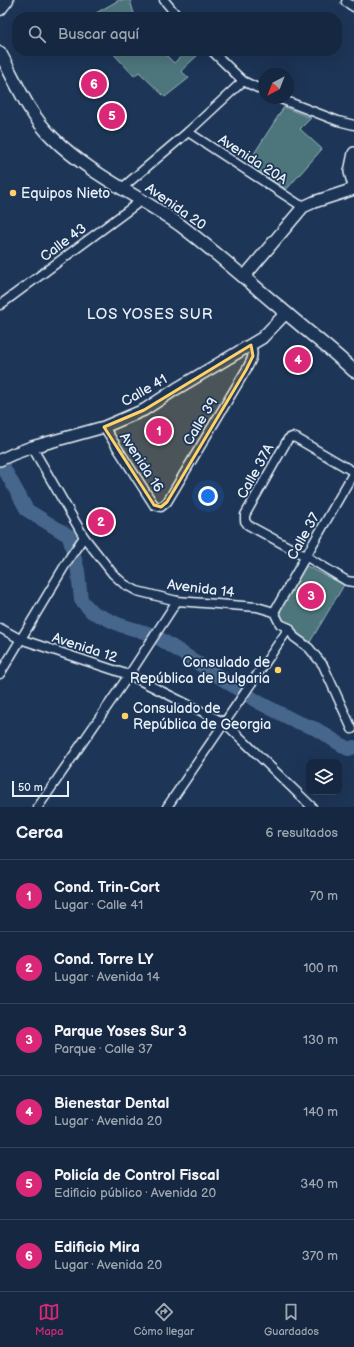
<!DOCTYPE html>
<html lang="es">
<head>
<meta charset="utf-8">
<style>
	body { margin:0; font-family:"Balsamiq Sans",sans-serif; background:#1f3048; color:#f1f3f6 }
	.controls { position:absolute; right:12px; bottom:12px; display:grid; overflow:hidden; border-radius:8px; box-shadow:0 4px 16px #0002 }
	.controls button { width:36px; height:36px; display:grid; place-items:center; padding:0; border:0; border-bottom:1px solid #35445a; background:#162841; color:#f1f3f6; font:20px sans-serif }
	.compass { position:absolute; left:258px; top:68px; width:36px; height:36px; border-radius:50%; background:#162841; box-shadow:0 4px 16px #0002; rotate:222deg }
	.scale { position:absolute; left:12px; bottom:10px; width:57px; box-sizing:border-box; padding-left:4px; border:2px solid #e8f1f8; border-top:0; font-size:11px; line-height:14px; white-space:nowrap; color:#e8f1f8; -webkit-text-stroke:3px #1d3557; paint-order:stroke }
	.you { position:absolute; left:208px; top:496px; width:14px; height:14px; margin:-10px; border:3px solid #fff; border-radius:50%; background:#1a73e8; box-shadow:0 0 0 6px #1a73e833 }
	.badge { display:grid; place-items:center; width:26px; height:26px; border-radius:50%; background:#db2777; color:#fff; font-size:13px; font-weight:700 }
	.pin { position:absolute; translate:-50% -50%; border:2px solid #fff; box-shadow:0 1px 4px #0006 }
	.list { margin:0; padding:0; list-style:none }
	h2 { display:flex; justify-content:space-between; align-items:center; height:52px; margin:0; padding:0 16px; font-size:17px }
	h2 small { font-size:13px; font-weight:400; color:#9ea6b1 }
	.list li { display:grid; grid-template-columns:26px 1fr auto; gap:12px; align-items:center; box-sizing:border-box; height:72px; padding:0 16px; border-top:1px solid #35445a }
	.list b { display:block; font-size:15px; white-space:nowrap }
	.list p { margin:0; font-size:13px; white-space:nowrap; color:#9ea6b1 }
	.list em { font-size:13px; font-style:normal; color:#9ea6b1 }
	.icon { flex:none; width:22px; height:22px; fill:none; stroke:currentColor; stroke-width:2; stroke-linecap:round; stroke-linejoin:round }
	.map { position:relative; flex:none; width:354px; height:807px; overflow:hidden }
	.search { position:absolute; background:#162841; box-shadow:0 4px 16px #0002; left:12px; right:12px; top:12px; height:44px; display:flex; align-items:center; gap:10px; box-sizing:border-box; padding:0 14px; border-radius:16px; color:#9ea6b1; font-size:15px }
	.sheet { height:484px; background:#162841 }
	nav { display:flex; justify-content:space-around; align-items:center; box-sizing:border-box; height:56px; border-top:1px solid #35445a; background:#162841; font-size:11px; color:#9ea6b1 }
	nav a { display:grid; justify-items:center; gap:2px }
	nav .on { color:#db2777 }
	.map>svg:first-child { display:block }
	.green { fill:#4d767b; stroke:#9ab4ba }
	.lines { fill:none; stroke-linecap:round; stroke-linejoin:round }
	.river { stroke:#46668c; stroke-width:14 }
	.minor-casing { stroke:#e8f1f8; stroke-width:11 }
	.tertiary-casing { stroke:#e8f1f8; stroke-width:14 }
	.secondary-casing { stroke:#e8f1f8; stroke-width:15 }
	.minor { stroke:#1d3557; stroke-width:8 }
	.tertiary { stroke:#1d3557; stroke-width:11 }
	.secondary { stroke:#1d3557; stroke-width:12 }
	.marked { fill:#ffd166; fill-opacity:0.2; stroke:#ffd166; stroke-width:3; stroke-linejoin:round }
	.poi-dot { fill:#ffd166; stroke:#1d3557; stroke-width:1.5 }
	.labels { text-anchor:middle; stroke-width:3.5; stroke-linejoin:round; paint-order:stroke }
	.street-label { font-size:14px; fill:#e8f1f8; stroke:#1d3557 }
	.poi-label { font-size:14px; fill:#e8f1f8; stroke:#1d3557; text-anchor:start }
	.neighbourhood-label { font-size:15px; letter-spacing:1px; fill:#e8f1f8; stroke:#1d3557 }
</style>
</head>
<body>
<div class="map">
<svg width="354" height="807" viewBox="0 0 354 807">
	<rect width="100%" height="100%" fill="#1d3557"/>
	<filter id="ink" filterUnits="userSpaceOnUse"><feTurbulence type="fractalNoise" baseFrequency=".025" numOctaves="2"/><feDisplacementMap in="SourceGraphic" scale="8" xChannelSelector="R" yChannelSelector="G"/><feConvolveMatrix kernelMatrix="1 2 1 2 8 2 1 2 1" color-interpolation-filters="sRGB"/></filter>
	<g filter="url(#ink)">
		<g class="green">
			<path d="M119,0H130L135,17H89Z"/>
			<path d="M111,51H162L174,63L186,51H202L181,71L189,78L165,97L139,72L134,76Z"/>
			<path d="M284,107L311,118L300,129L322,149L286,190L248,163Z"/>
			<path d="M307,566L344,585L310,642L284,624L279,607L303,567Z"/>
		</g>
		<g class="lines">
			<path class="river" d="M0,461L27,510L69,536L78,571L81,600L92,612L120,625L154,635L260,703L295,721L316,729L348,749L354,747"/>
			<defs>
				<g id="minor">
					<path d="M164,0L178,17"/>
					<path d="M346,2L354,7"/>
					<path d="M212,51L243,81L264,91"/>
					<path d="M278,98L338,121L354,125"/>
					<path d="M188,132L303,207"/>
					<path d="M122,188L188,132L243,81"/>
					<path d="M0,305L142,200"/>
					<path d="M104,427L154,505L161,507L167,502L246,370C251,361 255,355 251,345"/>
					<path d="M32,447L84,537L113,574L124,584L137,591L177,601L257,607L274,612L280,624L289,628L294,637L309,648L323,665L352,729"/>
					<path d="M354,472L296,438L292,437L288,439L245,515V521L248,525L307,557L347,581L354,582"/>
					<path d="M274,612L354,472"/>
					<path d="M0,628L20,639L129,675L225,723L312,807"/>
					<path d="M0,674L70,557L84,537"/>
					<path d="M38,807L129,675L177,601"/>
					<path d="M167,807L289,628"/>
				</g>
				<g id="tertiary">
					<path d="M354,153L350,172L354,186"/>
					<path d="M244,277L303,207L314,202L354,189"/>
					<path d="M0,460L13,454L32,447L104,427L144,410L176,389L262,338L286,313"/>
				</g>
				<g id="secondary">
					<path d="M0,9L7,0"/>
					<path d="M0,53C16,82 29,115 53,138C88,173 139,196 180,225C216,252 250,283 285,312C308,332 332,350 354,371"/>
				</g>
			</defs>
			<use href="#minor" class="minor-casing"/>
			<use href="#tertiary" class="tertiary-casing"/>
			<use href="#secondary" class="secondary-casing"/>
			<use href="#minor" class="minor"/>
			<use href="#tertiary" class="tertiary"/>
			<use href="#secondary" class="secondary"/>
		</g>
	</g>
	<path class="marked" d="M251,345L253,356L246,370L167,502L161,507L154,505L104,427L144,410Z"/>
	<g class="poi-dot">
		<circle cx="13" cy="193" r="4"/>
		<circle cx="278" cy="670" r="4"/>
		<circle cx="125" cy="716" r="4"/>
	</g>
	<g class="labels">
		<g class="street-label">
			<text transform="translate(253 159) rotate(33)" y="5">Avenida 20A</text>
			<text transform="translate(176 206) rotate(35)" y="5">Avenida 20</text>
			<text transform="translate(63 242) rotate(-37)" y="5">Calle 43</text>
			<text transform="translate(144 390) rotate(-30)" y="5">Calle 41</text>
			<text transform="translate(200 421) rotate(-59)" y="5">Calle 39</text>
			<text transform="translate(142 462) rotate(57)" y="5">Avenida 16</text>
			<text transform="translate(255 471) rotate(-61)" y="5">Calle 37A</text>
			<text transform="translate(303 536) rotate(-61)" y="5">Calle 37</text>
			<text transform="translate(201 588) rotate(7)" y="5">Avenida 14</text>
			<text transform="translate(85 647) rotate(18)" y="5">Avenida 12</text>
		</g>
		<g class="poi-label">
			<text x="21" y="198">Equipos Nieto</text>
			<text x="270" y="667" text-anchor="end">Consulado de<tspan x="270" dy="16">República de Bulgaria</tspan></text>
			<text x="133" y="713">Consulado de<tspan x="133" dy="16">República de Georgia</tspan></text>
		</g>
		<g class="neighbourhood-label">
			<text x="150" y="319">LOS YOSES SUR</text>
		</g>
	</g>
</svg>
<div class="controls">
<button><svg class="icon" aria-label="layers" viewBox="0 0 24 24"><path d="M12 4l9 5-9 5-9-5zM3 14l9 5 9-5"/></svg></button>
</div>
<svg class="compass" viewBox="-18 -18 36 36"><path d="M0-13l5 13h-10z" fill="#e53935"/><path d="M0 13l5-13h-10z" fill="#9ea6b1"/></svg>
<div class="scale">50 m</div>
<div class="you"></div>
<div class="pin badge" style="left:159px;top:431px">1</div>
<div class="pin badge" style="left:101px;top:522px">2</div>
<div class="pin badge" style="left:311px;top:596px">3</div>
<div class="pin badge" style="left:298px;top:360px">4</div>
<div class="pin badge" style="left:112px;top:116px">5</div>
<div class="pin badge" style="left:94px;top:84px">6</div>
<div class="search"><svg class="icon" aria-label="search" viewBox="0 0 24 24"><circle cx="10" cy="10" r="6"/><path d="M15 15l6 6"/></svg>Buscar aquí</div>
</div>
<section class="sheet">
<h2>Cerca<small>6 resultados</small></h2>
<ul class="list">
<li><span class="badge">1</span><div><b>Cond. Trin-Cort</b><p>Lugar · Calle 41</p></div><em>70 m</em></li>
<li><span class="badge">2</span><div><b>Cond. Torre LY</b><p>Lugar · Avenida 14</p></div><em>100 m</em></li>
<li><span class="badge">3</span><div><b>Parque Yoses Sur 3</b><p>Parque · Calle 37</p></div><em>130 m</em></li>
<li><span class="badge">4</span><div><b>Bienestar Dental</b><p>Lugar · Avenida 20</p></div><em>140 m</em></li>
<li><span class="badge">5</span><div><b>Policía de Control Fiscal</b><p>Edificio público · Avenida 20</p></div><em>340 m</em></li>
<li><span class="badge">6</span><div><b>Edificio Mira</b><p>Lugar · Avenida 20</p></div><em>370 m</em></li>
</ul>
</section>
<nav>
<a class="on"><svg class="icon" aria-label="map" viewBox="0 0 24 24"><path d="M3 6l6-2 6 2 6-2v14l-6 2-6-2-6 2zM9 4v14M15 6v14"/></svg>Mapa</a>
<a><svg class="icon" aria-label="directions" viewBox="0 0 24 24"><path d="M12 3l9 9-9 9-9-9zM9 14v-3h6M13 9l2 2-2 2"/></svg>Cómo llegar</a>
<a><svg class="icon" aria-label="saved" viewBox="0 0 24 24"><path d="M7 4h10v16l-5-4-5 4z"/></svg>Guardados</a>
</nav>
</body>
</html>
